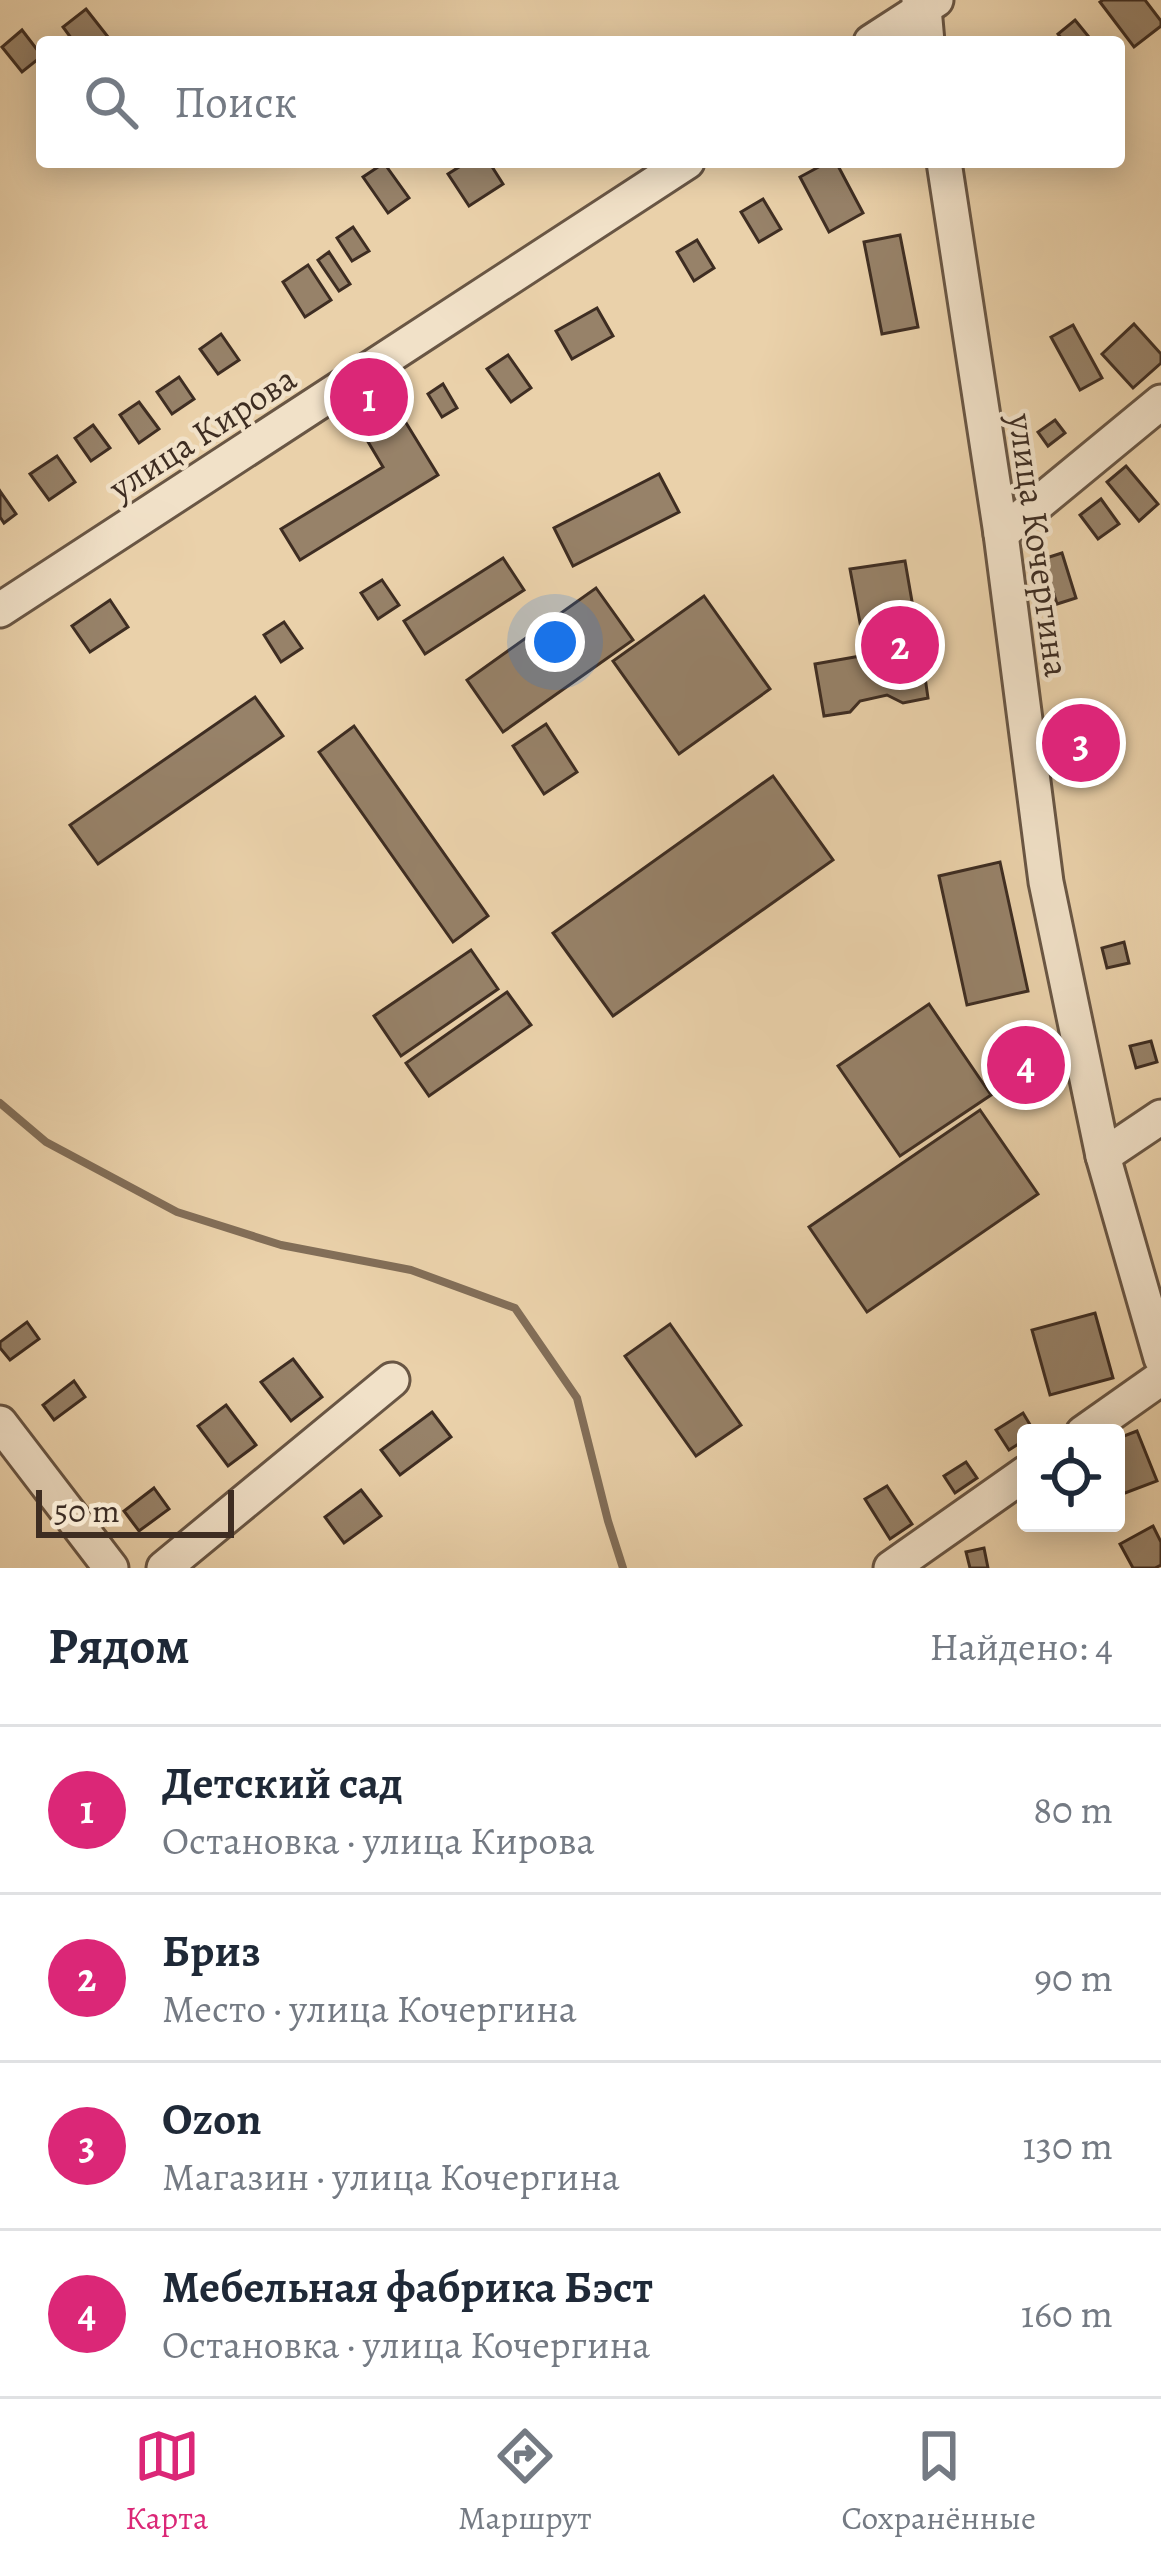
<!DOCTYPE html>
<html lang="ru">
<head>
<meta charset="utf-8">
<style>
	body { margin:0; font-family:Alegreya,serif; background:#f2f2f3; color:#1f2937 }
	.controls { position:absolute; right:36px; bottom:36px; display:grid; overflow:hidden; border-radius:12px; box-shadow:0 6px 30px #0003 }
	.controls button { width:108px; height:108px; display:grid; place-items:center; padding:0; border:0; border-bottom:3px solid #e0e1e3; background:#fff; color:#1f2937; font:60px sans-serif }
	.scale { position:absolute; left:36px; bottom:30px; width:198px; box-sizing:border-box; padding-left:12px; border:6px solid #3e2d22; border-top:0; font-size:33px; line-height:42px; white-space:nowrap; color:#3e2d22; -webkit-text-stroke:9px #f1e1c8; paint-order:stroke }
	.you { position:absolute; left:555px; top:642px; width:42px; height:42px; margin:-30px; border:9px solid #fff; border-radius:50%; background:#1a73e8; box-shadow:0 0 0 18px #1a73e833 }
	.badge { display:grid; place-items:center; width:78px; height:78px; border-radius:50%; background:#db2777; color:#fff; font-size:39px; font-weight:700 }
	.pin { position:absolute; translate:-50% -50%; border:6px solid #fff; box-shadow:0 3px 12px #0006 }
	.list { margin:0; padding:0; list-style:none }
	h2 { display:flex; justify-content:space-between; align-items:center; height:156px; margin:0; padding:0 48px; font-size:51px }
	h2 small { font-size:39px; font-weight:400; color:#747a83 }
	.list li { display:grid; grid-template-columns:78px 1fr auto; gap:36px; align-items:center; box-sizing:border-box; height:168px; padding:0 48px; border-top:3px solid #e0e1e3 }
	.list b { display:block; font-size:45px; white-space:nowrap }
	.list p { margin:0; font-size:39px; white-space:nowrap; color:#747a83 }
	.list em { font-size:39px; font-style:normal; color:#747a83 }
	.icon { flex:none; width:66px; height:66px; fill:none; stroke:currentColor; stroke-width:2; stroke-linecap:round; stroke-linejoin:round }
	.map { position:relative; flex:none; width:1161px; height:1568px; overflow:hidden }
	.search { position:absolute; background:#fff; box-shadow:0 6px 30px #0003; left:36px; right:36px; top:36px; height:132px; display:flex; align-items:center; gap:30px; box-sizing:border-box; padding:0 42px; border-radius:12px; color:#747a83; font-size:45px }
	.sheet { height:828px; background:#fff }
	nav { display:flex; justify-content:space-around; align-items:center; box-sizing:border-box; height:168px; border-top:3px solid #e0e1e3; background:#fff; font-size:33px; color:#747a83 }
	nav a { display:grid; justify-items:center; gap:6px }
	nav .on { color:#db2777 }
	.map>svg:first-child { display:block }
	.lines { fill:none; stroke-linecap:round; stroke-linejoin:round }
	.stream { stroke:#826e58; stroke-width:8 }
	.building { fill:#978269; stroke:#3e2d22; stroke-width:3 }
	.minor-casing { stroke:#695644; stroke-width:39 }
	.minor { stroke:#f1e1c8; stroke-width:33 }
	.labels { text-anchor:middle; stroke-width:9; stroke-linejoin:round; paint-order:stroke }
	.street-label { font-size:36px; fill:#3e2d22; stroke:#f1e1c8 }
</style>
</head>
<body>
<div class="map">
<svg width="1161" height="1568" viewBox="0 0 1161 1568">
	<rect width="100%" height="100%" fill="#ead1aa"/>
	<filter id="stains"><feTurbulence type="fractalNoise" baseFrequency=".00167" numOctaves="4"/><feColorMatrix values="0 0 0 0 .2 0 0 0 0 .09 0 0 0 0 .02 0 0 0 .5 -.17"/></filter>
	<radialGradient id="worn" r=".72"><stop offset=".6" stop-color="#630" stop-opacity="0"/><stop offset="1" stop-color="#630" stop-opacity=".3"/></radialGradient>
	<g class="lines">
		<path class="stream" d="M0,1103L46,1142L177,1212L281,1245L411,1270L515,1308L577,1398L608,1521L623,1568"/>
	</g>
	<g class="building">
		<path d="M1103,0H1145L1161,21V26L1134,47L1100,2Z"/>
		<path d="M86,9L112,42H74L63,27Z"/>
		<path d="M1075,20L1093,42H1064L1058,34Z"/>
		<path d="M22,30L42,56L22,72L2,47Z"/>
		<path d="M467,162H489L503,184L469,206L448,174Z"/>
		<path d="M828,162H836L863,213L829,232L800,177Z"/>
		<path d="M384,163L409,198L388,213L363,177Z"/>
		<path d="M763,199L781,229L759,242L741,212Z"/>
		<path d="M353,227L369,251L352,261L337,238Z"/>
		<path d="M900,235L918,327L882,334L864,242Z"/>
		<path d="M697,240L714,268L694,281L677,252Z"/>
		<path d="M329,252L350,284L339,291L318,260Z"/>
		<path d="M308,265L331,300L305,317L283,282Z"/>
		<path d="M597,308L613,336L572,359L556,331Z"/>
		<path d="M1134,324L1161,354V363L1133,388L1102,354Z"/>
		<path d="M1073,325L1102,378L1080,390L1051,337Z"/>
		<path d="M221,334L239,360L218,374L200,349Z"/>
		<path d="M508,355L531,388L511,402L487,369Z"/>
		<path d="M179,377L194,399L172,414L157,392Z"/>
		<path d="M443,384L457,408L442,417L428,394Z"/>
		<path d="M139,402L159,429L139,443L120,415Z"/>
		<path d="M400,413L438,475L300,560L281,529L383,467L364,435Z"/>
		<path d="M1055,420L1065,433L1048,446L1038,432Z"/>
		<path d="M93,425L110,448L91,461L75,438Z"/>
		<path d="M57,456L75,482L49,500L30,474Z"/>
		<path d="M1126,466L1158,504L1139,521L1107,482Z"/>
		<path d="M659,474L679,512L573,566L554,528Z"/>
		<path d="M0,491L16,514L4,523L0,517Z"/>
		<path d="M1101,499L1119,524L1098,539L1080,515Z"/>
		<path d="M1062,553L1076,598L1057,604L1043,559Z"/>
		<path d="M503,558L524,590L425,654L404,621Z"/>
		<path d="M905,561L918,636L934,634L940,660L923,663L928,698L903,703L887,695L860,701L850,712L824,716L815,664L866,655L850,569Z"/>
		<path d="M382,580L399,605L378,619L361,593Z"/>
		<path d="M596,588L633,640L503,732L467,680Z"/>
		<path d="M704,596L770,689L679,754L613,661Z"/>
		<path d="M110,600L128,627L90,652L72,626Z"/>
		<path d="M284,622L302,648L281,662L264,635Z"/>
		<path d="M255,697L283,736L98,864L70,825Z"/>
		<path d="M1109,715L1114,750L1075,756L1070,721Z"/>
		<path d="M546,724L577,772L544,794L513,746Z"/>
		<path d="M354,726L488,916L453,942L319,752Z"/>
		<path d="M773,776L833,860L613,1016L553,933Z"/>
		<path d="M1000,862L1028,991L967,1005L939,876Z"/>
		<path d="M1124,942L1129,963L1107,968L1102,948Z"/>
		<path d="M471,950L498,989L401,1056L374,1016Z"/>
		<path d="M507,992L531,1025L429,1096L406,1063Z"/>
		<path d="M929,1004L991,1095L900,1156L838,1066Z"/>
		<path d="M1151,1041L1157,1062L1136,1068L1130,1046Z"/>
		<path d="M980,1110L1038,1194L867,1312L809,1227Z"/>
		<path d="M1095,1313L1113,1378L1050,1395L1032,1330Z"/>
		<path d="M27,1322L39,1339L10,1360L0,1348V1342Z"/>
		<path d="M670,1324L741,1425L696,1456L625,1356Z"/>
		<path d="M293,1359L322,1397L291,1421L261,1382Z"/>
		<path d="M74,1381L85,1397L54,1420L43,1405Z"/>
		<path d="M226,1405L256,1445L228,1466L198,1426Z"/>
		<path d="M432,1412L451,1437L400,1475L381,1450Z"/>
		<path d="M1023,1413L1035,1433H1026V1439L1009,1450L996,1430Z"/>
		<path d="M1137,1431L1157,1481L1117,1496L1116,1439Z"/>
		<path d="M966,1462L977,1478L955,1493L944,1476Z"/>
		<path d="M887,1486L912,1524L890,1539L865,1499Z"/>
		<path d="M154,1488L169,1509L139,1531L124,1511Z"/>
		<path d="M361,1490L381,1516L344,1543L325,1517Z"/>
		<path d="M1153,1526L1161,1542V1565L1155,1568H1133L1120,1544Z"/>
		<path d="M984,1548L988,1568H970L966,1552Z"/>
	</g>
	<g class="lines">
		<defs>
			<g id="minor">
				<path d="M919,0L924,8L927,42"/>
				<path d="M871,42L936,0"/>
				<path d="M944,162L1001,534L1046,882L1103,1156L1161,1358"/>
				<path d="M1001,534L1161,402"/>
				<path d="M0,610L687,162"/>
				<path d="M1103,1156L1161,1117"/>
				<path d="M0,1423L111,1568"/>
				<path d="M1083,1433L1161,1378"/>
				<path d="M164,1568L392,1380"/>
				<path d="M891,1568L1026,1473"/>
			</g>
		</defs>
		<use href="#minor" class="minor-casing"/>
		<use href="#minor" class="minor"/>
	</g>
	<g class="labels">
		<g class="street-label">
			<text transform="translate(202 432) rotate(-33)" y="13">улица Кирова</text>
			<text transform="translate(1040 545) rotate(82)" y="13">улица Кочергина</text>
		</g>
	</g>
	<rect width="100%" height="100%" filter="url(#stains)"/>
	<rect width="100%" height="100%" fill="url(#worn)"/>
</svg>
<div class="controls">
<button><svg class="icon" aria-label="locate" viewBox="0 0 24 24"><circle cx="12" cy="12" r="6"/><path d="M12 2v4M12 18v4M2 12h4M18 12h4"/></svg></button>
</div>
<div class="scale">50 m</div>
<div class="you"></div>
<div class="pin badge" style="left:369px;top:397px">1</div>
<div class="pin badge" style="left:900px;top:645px">2</div>
<div class="pin badge" style="left:1081px;top:743px">3</div>
<div class="pin badge" style="left:1026px;top:1065px">4</div>
<div class="search"><svg class="icon" aria-label="search" viewBox="0 0 24 24"><circle cx="10" cy="10" r="6"/><path d="M15 15l6 6"/></svg>Поиск</div>
</div>
<section class="sheet">
<h2>Рядом<small>Найдено: 4</small></h2>
<ul class="list">
<li><span class="badge">1</span><div><b>Детский сад</b><p>Остановка · улица Кирова</p></div><em>80 m</em></li>
<li><span class="badge">2</span><div><b>Бриз</b><p>Место · улица Кочергина</p></div><em>90 m</em></li>
<li><span class="badge">3</span><div><b>Ozon</b><p>Магазин · улица Кочергина</p></div><em>130 m</em></li>
<li><span class="badge">4</span><div><b>Мебельная фабрика Бэст</b><p>Остановка · улица Кочергина</p></div><em>160 m</em></li>
</ul>
</section>
<nav>
<a class="on"><svg class="icon" aria-label="map" viewBox="0 0 24 24"><path d="M3 6l6-2 6 2 6-2v14l-6 2-6-2-6 2zM9 4v14M15 6v14"/></svg>Карта</a>
<a><svg class="icon" aria-label="directions" viewBox="0 0 24 24"><path d="M12 3l9 9-9 9-9-9zM9 14v-3h6M13 9l2 2-2 2"/></svg>Маршрут</a>
<a><svg class="icon" aria-label="saved" viewBox="0 0 24 24"><path d="M7 4h10v16l-5-4-5 4z"/></svg>Сохранённые</a>
</nav>
</body>
</html>
